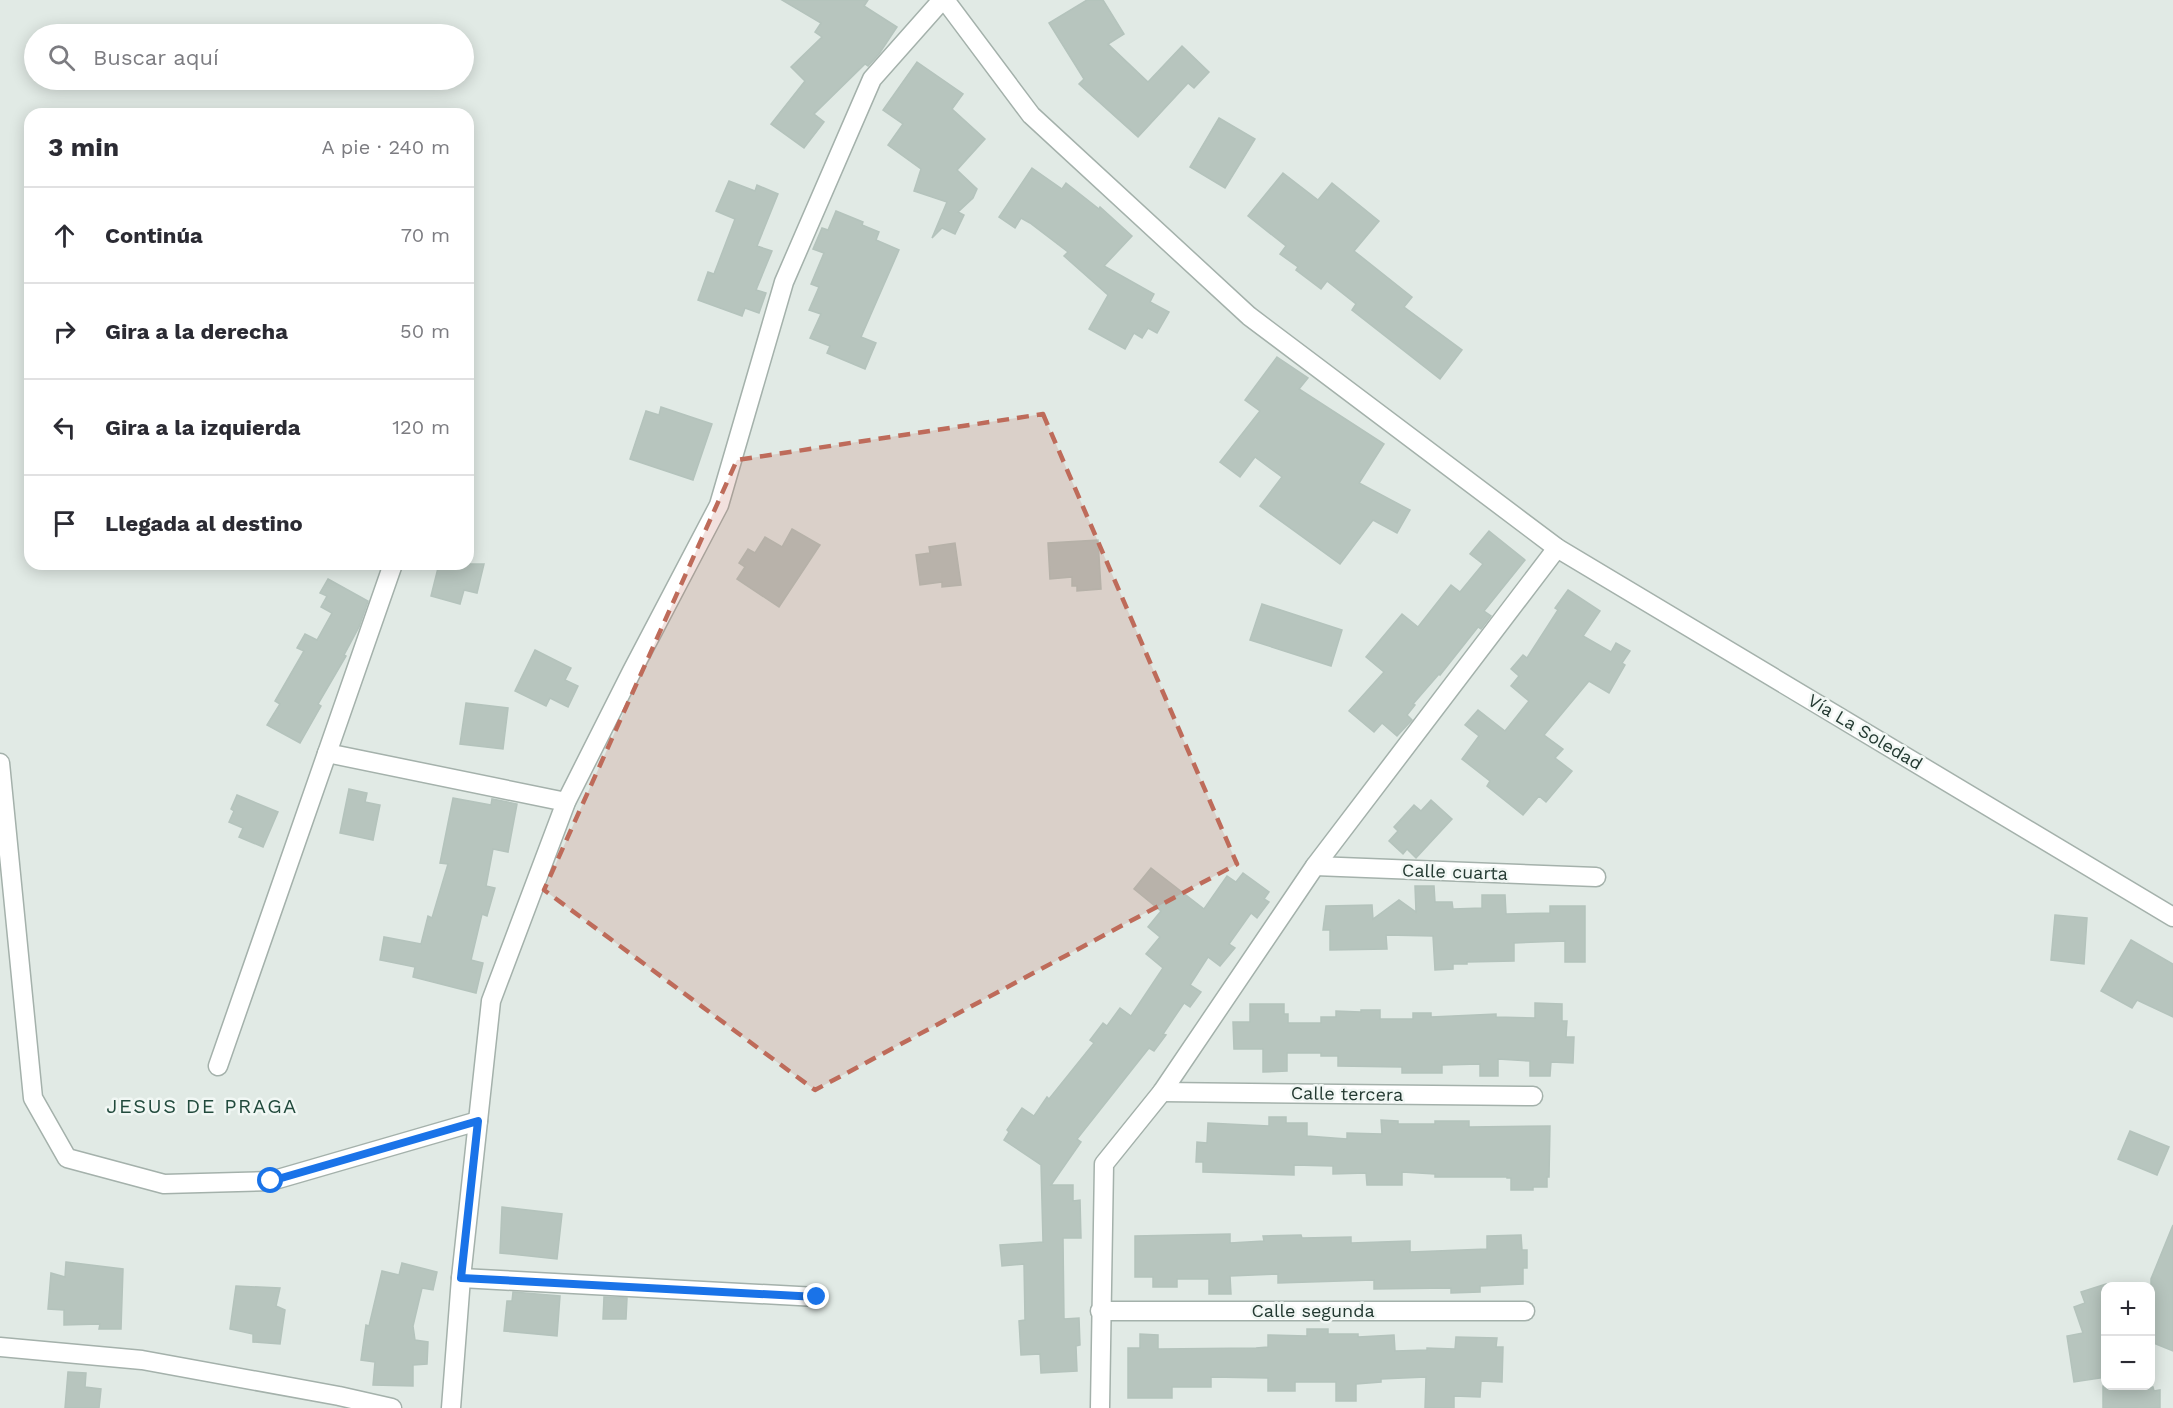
<!DOCTYPE html>
<html lang="es">
<head>
<meta charset="utf-8">
<style>
	body { margin:0; font-family:"Work Sans",sans-serif; background:#f2f2f3; color:#2b2b33 }
	.controls { position:absolute; right:18px; bottom:18px; display:grid; overflow:hidden; border-radius:12px; box-shadow:0 3px 15px #0003 }
	.controls button { width:54px; height:54px; display:grid; place-items:center; padding:0; border:0; border-bottom:2px solid #e1e1e2; background:#fff; color:#2b2b33; font:30px sans-serif }
	.stop { position:absolute; width:18px; height:18px; margin:-14px; border:4px solid #1a73e8; border-radius:50%; background:#fff }
	.stop.end { background:#1a73e8; border-color:#fff; box-shadow:0 2px 6px #0008 }
	.list { margin:0; padding:0; list-style:none }
	h2 { display:flex; justify-content:space-between; align-items:center; height:78px; margin:0; padding:0 24px; font-size:26px }
	h2 small { font-size:20px; font-weight:400; color:#7c7c81 }
	.list li { display:grid; grid-template-columns:39px 1fr auto; gap:18px; align-items:center; box-sizing:border-box; height:96px; padding:0 24px; border-top:2px solid #e1e1e2 }
	.list b { display:block; font-size:22px; white-space:nowrap }
	.list em { font-size:20px; font-style:normal; color:#7c7c81 }
	.icon { flex:none; width:33px; height:33px; fill:none; stroke:currentColor; stroke-width:2; stroke-linecap:round; stroke-linejoin:round }
	.map { position:relative; flex:none; width:2173px; height:1408px; overflow:hidden }
	.search { position:absolute; background:#fff; box-shadow:0 3px 15px #0003; left:24px; top:24px; width:450px; height:66px; display:flex; align-items:center; gap:15px; box-sizing:border-box; padding:0 21px; border-radius:33px; color:#7c7c81; font-size:22px }
	.panel { position:absolute; background:#fff; box-shadow:0 3px 15px #0003; left:24px; top:108px; width:450px; height:462px; border-radius:18px }
	.map>svg:first-child { display:block }
	.building { fill:#b7c5be; stroke:#b4c3bc; stroke-width:1.5 }
	.lines { fill:none; stroke-linecap:round; stroke-linejoin:round }
	.minor-casing { stroke:#a4b1ab; stroke-width:21 }
	.minor { stroke:#fff; stroke-width:18 }
	.route { stroke:#1a73e8; stroke-width:8 }
	.marked { fill:#be6b5a; fill-opacity:0.2; stroke:#be6b5a; stroke-width:4.5; stroke-dasharray:12 8; stroke-linejoin:round }
	.labels { text-anchor:middle; stroke-width:5; stroke-linejoin:round; paint-order:stroke }
	.street-label { font-size:18px; fill:#233931; stroke:#f1f7f4 }
	.neighbourhood-label { font-size:20px; letter-spacing:1.5px; fill:#214a3c; stroke:#f1f7f4 }
</style>
</head>
<body>
<div class="map">
<svg width="2173" height="1408" viewBox="0 0 2173 1408">
	<rect width="100%" height="100%" fill="#e1eae5"/>
	<g class="building">
		<path d="M782,0H868L864,6L897,27L879,54L868,66L865,64L814,114L824,122L804,148L771,124L805,81L791,67L822,37L815,32L821,23Z"/>
		<path d="M1087,0H1103L1124,34L1108,44L1148,82L1182,46L1209,72L1194,88L1188,83L1138,137L1079,84L1084,79L1049,23Z"/>
		<path d="M917,62L963,94L952,109L985,139L957,170L977,189L973,198L958,212L964,215L955,234L942,228L932,238L947,202L914,191L921,169L888,145L903,124L883,110Z"/>
		<path d="M1219,118L1255,139L1225,188L1190,167Z"/>
		<path d="M1032,168L1062,189L1066,183L1099,209L1100,207L1132,236L1104,266L1154,294L1150,302L1169,312L1157,333L1148,328L1142,338L1134,333L1125,349L1089,329L1108,295L1064,256L1068,252L1030,223L1021,218L1015,228L999,217Z"/>
		<path d="M1283,173L1318,200L1332,183L1379,221L1354,251L1412,297L1404,307L1462,350L1440,379L1352,310L1356,304L1327,281L1321,289L1296,270L1298,267L1280,254L1286,246L1248,216Z"/>
		<path d="M729,181L755,191L757,185L778,194L757,246L772,251L756,290L766,293L759,313L745,308L742,316L698,300L708,272L714,274L735,219L716,211Z"/>
		<path d="M836,211L863,222L862,225L879,232L876,240L899,250L861,337L876,343L865,369L827,353L830,346L810,338L821,314L809,310L819,287L811,284L824,253L813,249L822,228L828,230Z"/>
		<path d="M1277,357L1308,378L1299,389L1384,444L1359,483L1410,510L1397,533L1373,520L1340,564L1260,506L1282,477L1255,457L1240,477L1220,462L1260,411L1245,400Z"/>
		<path d="M661,407L712,424L693,480L630,459L646,411L659,415Z"/>
		<path d="M792,529L820,545L779,607L737,579L745,567L739,563L748,549L755,553L765,537L782,547Z"/>
		<path d="M1489,531L1525,560L1484,611L1491,616L1481,629L1478,627L1440,675L1439,674L1413,704L1415,705L1407,715L1412,720L1397,736L1382,723L1374,732L1349,711L1384,672L1366,657L1402,614L1418,627L1451,585L1460,592L1483,564L1470,554Z"/>
		<path d="M1098,540L1101,589L1077,591V586H1072V577L1050,579L1048,543Z"/>
		<path d="M955,543L961,585L942,587V582L920,585L916,555L930,553L929,547Z"/>
		<path d="M439,564H484L477,593L464,590L460,604L431,596Z"/>
		<path d="M328,579L368,601L359,627L344,655L346,656L318,704L321,706L300,743L267,725L280,704L275,701L304,651L297,648L305,634L317,640L332,613L321,607L327,596L320,593Z"/>
		<path d="M1568,590L1600,611L1583,636L1611,652L1616,643L1630,651L1622,663L1625,665L1609,693L1589,681L1544,735L1563,749L1555,758L1572,771L1546,802L1539,796L1523,815L1487,786L1490,781L1462,759L1479,736L1465,725L1478,710L1505,731L1529,701L1511,686L1519,676L1511,669L1523,655L1527,658L1558,610L1555,608Z"/>
		<path d="M1262,604L1342,630L1331,666L1250,640Z"/>
		<path d="M535,650L571,668L565,680L578,686L568,707L550,698L546,706L515,691Z"/>
		<path d="M466,703L508,708L503,749L460,744Z"/>
		<path d="M349,789L367,793L365,802L380,805L373,840L340,833Z"/>
		<path d="M237,795L278,812L263,847L239,837L243,828L229,822L234,811L231,809Z"/>
		<path d="M453,798L491,805L492,799L517,804L508,852L493,849L486,886L495,888L487,916L482,914L471,960L483,963L476,993L413,977L415,967L380,960L384,937L421,944L428,916L432,918L448,864L440,863Z"/>
		<path d="M1431,800L1452,819L1416,858L1407,849L1403,854L1389,841L1398,831L1394,827L1414,805L1421,811Z"/>
		<path d="M1151,868L1204,909L1227,876L1236,882L1243,873L1269,892L1264,899L1269,902L1257,918L1251,913L1229,944L1235,948L1220,966L1208,957L1190,985L1201,992L1190,1007L1184,1003L1163,1034L1166,1035L1154,1051L1149,1048L1077,1139L1081,1142L1051,1185H1073V1201L1080,1200L1081,1238H1063L1064,1319L1079,1318L1080,1345L1076,1346L1077,1371L1041,1373L1040,1354L1021,1355L1019,1321L1025,1320L1024,1264L1002,1266L1000,1245L1043,1242L1041,1165L1004,1140L1009,1132L1007,1130L1022,1108L1034,1116L1047,1097L1049,1099L1094,1043L1090,1040L1103,1023L1107,1026L1120,1008L1131,1016L1163,968L1146,954L1160,937L1148,927L1161,911L1134,889Z"/>
		<path d="M1415,886H1434L1435,902H1452L1453,909L1482,908V895H1505L1506,914L1550,913V906H1585V962H1565V941L1514,943V961L1467,962V964H1453V969L1435,970L1433,936L1386,935L1387,949L1330,950V930H1323L1326,906L1372,905L1373,919L1399,900L1416,912Z"/>
		<path d="M2055,915L2087,918L2084,964L2051,960Z"/>
		<path d="M2131,940L2173,964V1017L2137,1000L2132,1008L2101,991Z"/>
		<path d="M1535,1003L1562,1004V1021H1567L1566,1037H1574L1573,1063L1551,1062L1550,1076H1530V1061L1498,1059V1076H1480V1064L1442,1065V1073H1402V1067L1338,1066V1056H1321V1053H1287V1071L1263,1072V1049H1234L1233,1022H1250V1004H1284V1014H1288V1023H1321V1017H1336V1011L1361,1012V1010H1380V1019H1413V1013H1431V1017L1496,1014V1017L1535,1018Z"/>
		<path d="M1269,1117H1286V1123H1307V1136L1347,1139V1133L1382,1134L1381,1120L1398,1121V1124H1435V1121H1469V1127L1550,1126L1549,1177H1547V1187H1533V1190H1511V1178H1507V1177H1435V1174L1402,1172V1185H1367L1366,1173L1333,1174V1166L1294,1165V1175L1203,1172V1162H1196L1197,1142L1207,1143L1208,1123L1269,1126Z"/>
		<path d="M2130,1131L2169,1147L2157,1175L2118,1159Z"/>
		<path d="M502,1207L562,1214L557,1259L500,1253Z"/>
		<path d="M2173,1225V1351L2151,1342V1279Z"/>
		<path d="M1230,1234V1243L1264,1241L1263,1236L1301,1235L1302,1238L1351,1237V1243L1410,1241V1252L1487,1249V1236L1521,1235L1522,1250H1527V1268H1523V1284L1480,1286V1292L1451,1293V1288L1374,1289V1280L1278,1283V1274L1230,1276L1231,1294H1209V1279H1177V1287H1153V1277H1135V1236Z"/>
		<path d="M66,1262L123,1269L121,1329H99L100,1324L64,1325V1310L48,1309L51,1273L65,1277Z"/>
		<path d="M402,1263L437,1272L433,1290L422,1288L413,1326L415,1340L428,1342L427,1364L413,1365V1386L373,1385L375,1362L361,1360L366,1325L369,1326L382,1271L399,1275Z"/>
		<path d="M2106,1284V1377L2074,1382L2067,1336L2083,1333L2074,1307L2085,1303L2081,1292Z"/>
		<path d="M236,1286L280,1288L276,1306L285,1310L280,1344L253,1342V1334L230,1329Z"/>
		<path d="M513,1292L560,1296L557,1336L504,1331L507,1301H512Z"/>
		<path d="M604,1297L627,1298L626,1319H603Z"/>
		<path d="M1307,1329H1328V1334H1358V1337L1394,1335L1395,1351L1427,1350V1348L1455,1349L1456,1337L1497,1338L1496,1347H1503L1502,1382L1481,1381L1480,1397L1454,1396V1408H1425L1426,1377L1381,1379V1382L1356,1384V1401H1336V1382H1295V1391H1268V1378L1211,1377V1387H1172V1398H1128V1348H1140V1334L1158,1335V1349L1256,1348L1268,1347V1335L1307,1336Z"/>
		<path d="M68,1372L86,1373L85,1387L101,1389L99,1408H65Z"/>
		<path d="M2103,1386L2153,1387L2154,1391L2160,1390V1408H2103Z"/>
	</g>
	<g class="lines">
		<defs>
			<g id="minor">
				<path d="M945,0L1031,115L1249,316L1557,548L2173,917"/>
				<path d="M327,753L566,802"/>
				<path d="M0,763L33,1098L67,1158L164,1184L271,1181L478,1121"/>
				<path d="M1315,866L1596,877"/>
				<path d="M218,1066L393,564"/>
				<path d="M1162,1092L1533,1096"/>
				<path d="M461,1278L817,1297"/>
				<path d="M1100,1311H1525"/>
				<path d="M0,1347L142,1360L339,1396L392,1408"/>
				<path d="M451,1408L461,1278L491,1001L566,802L632,671L719,505L784,282L872,79L942,0"/>
				<path d="M1100,1408L1104,1164L1162,1092L1315,866L1557,548"/>
			</g>
		</defs>
		<use href="#minor" class="minor-casing"/>
		<use href="#minor" class="minor"/>
	</g>
	<g class="lines">
		<path class="route" d="M271,1181L478,1121L461,1278L817,1297"/>
	</g>
	<path class="marked" d="M1043,414L1237,864L815,1090L544,890L737,460Z"/>
	<g class="labels">
		<g class="street-label">
			<text transform="translate(1865 732) rotate(31)" y="6">Vía La Soledad</text>
			<text transform="translate(1455 872) rotate(2)" y="6">Calle cuarta</text>
			<text transform="translate(1347 1094) rotate(1)" y="6">Calle tercera</text>
			<text x="1313" y="1317">Calle segunda</text>
		</g>
		<g class="neighbourhood-label">
			<text x="202" y="1113">JESUS DE PRAGA</text>
		</g>
	</g>
</svg>
<div class="controls">
<button>+</button>
<button>−</button>
</div>
<div class="stop" style="left:271px;top:1181px"></div>
<div class="stop end" style="left:817px;top:1297px"></div>
<div class="search"><svg class="icon" aria-label="search" viewBox="0 0 24 24"><circle cx="10" cy="10" r="6"/><path d="M15 15l6 6"/></svg>Buscar aquí</div>
<section class="panel">
<h2>3 min<small>A pie · 240 m</small></h2>
<ul class="list">
<li><svg class="icon" aria-label="ahead" viewBox="0 0 24 24"><path d="M12 20V5M6 11l6-6 6 6"/></svg><div><b>Continúa</b></div><em>70 m</em></li>
<li><svg class="icon" aria-label="right" viewBox="0 0 24 24"><path d="M7 20v-9h11M14 6l5 5-5 5"/></svg><div><b>Gira a la derecha</b></div><em>50 m</em></li>
<li><svg class="icon" aria-label="left" viewBox="0 0 24 24"><path d="M17 20v-9H6M10 6l-5 5 5 5"/></svg><div><b>Gira a la izquierda</b></div><em>120 m</em></li>
<li><svg class="icon" aria-label="arrive" viewBox="0 0 24 24"><path d="M6 21V4h12l-3 4 3 4H6"/></svg><div><b>Llegada al destino</b></div></li>
</ul>
</section>
</div>
</body>
</html>
